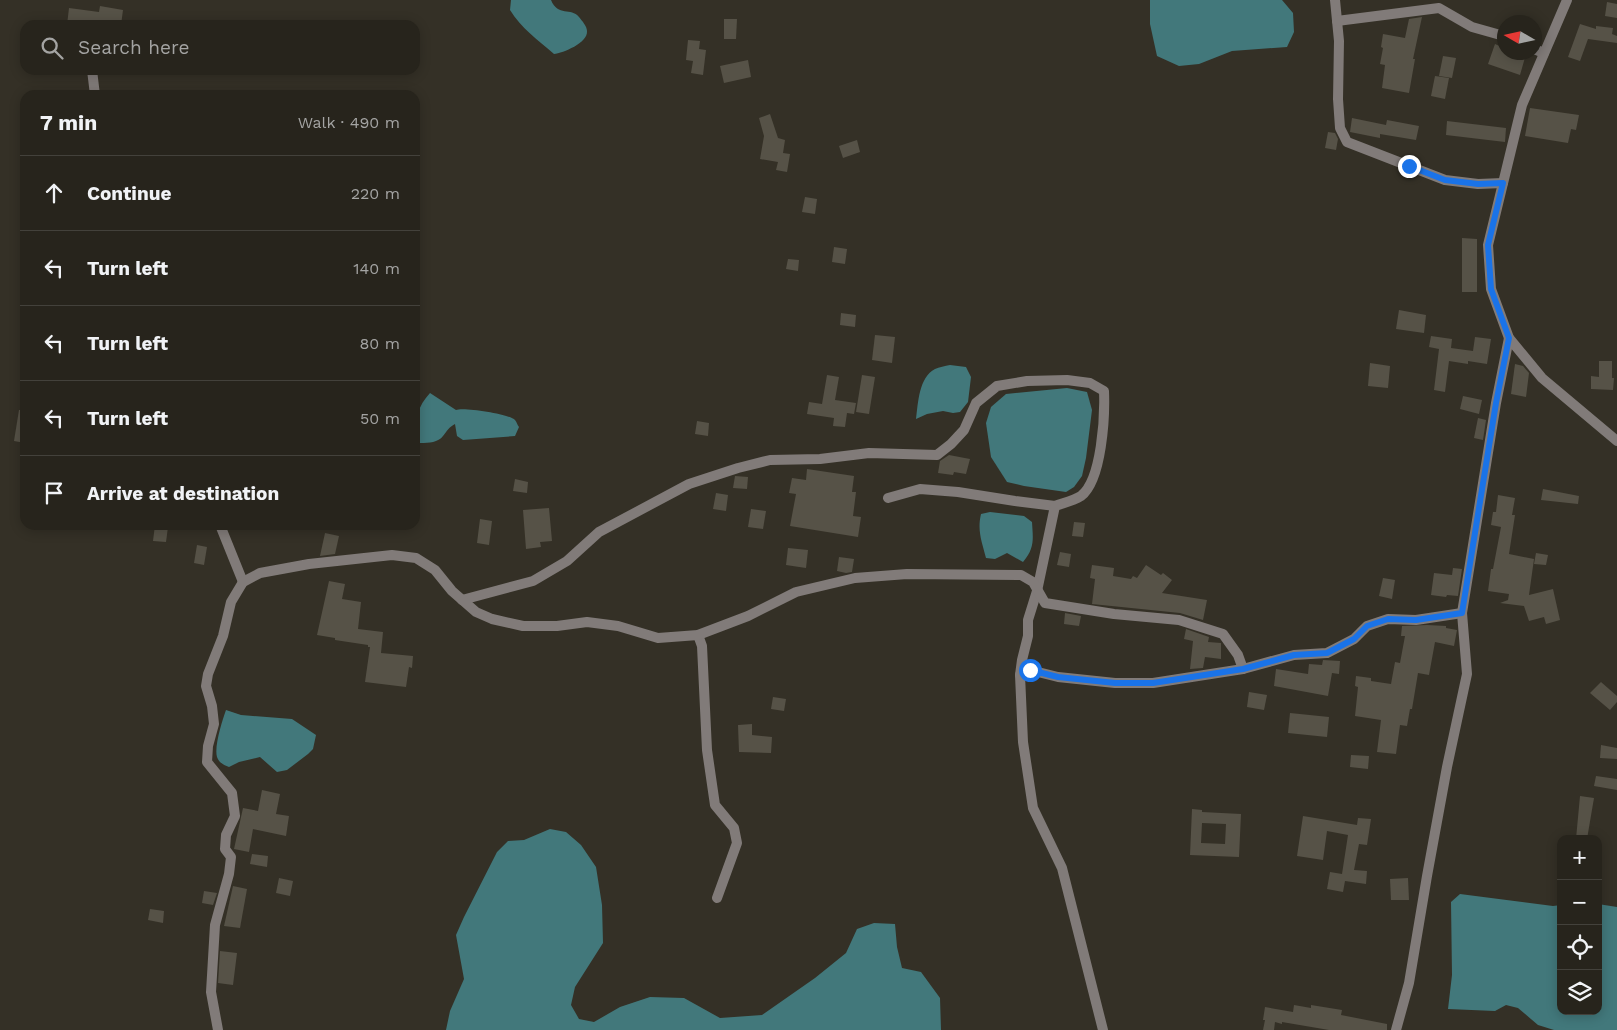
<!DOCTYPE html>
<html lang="en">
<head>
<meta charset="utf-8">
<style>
	body { margin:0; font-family:"Work Sans",sans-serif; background:#333029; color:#f1f3f6 }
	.controls { position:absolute; right:15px; bottom:15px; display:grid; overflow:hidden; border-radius:10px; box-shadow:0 2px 12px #0003 }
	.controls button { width:45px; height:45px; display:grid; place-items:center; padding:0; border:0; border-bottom:1px solid #43413b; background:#27241c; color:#f1f3f6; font:25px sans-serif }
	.compass { position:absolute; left:1497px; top:15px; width:45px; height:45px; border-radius:50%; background:#27241c; box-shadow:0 2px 12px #0003; rotate:279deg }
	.stop { position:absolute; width:15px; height:15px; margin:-11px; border:4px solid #1a73e8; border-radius:50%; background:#fff }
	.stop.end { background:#1a73e8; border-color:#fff; box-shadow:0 1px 5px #0008 }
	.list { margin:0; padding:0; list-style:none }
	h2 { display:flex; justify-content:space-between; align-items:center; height:65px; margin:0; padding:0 20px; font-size:21px }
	h2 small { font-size:16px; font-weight:400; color:#a4a4a3 }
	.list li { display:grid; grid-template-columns:32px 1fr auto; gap:15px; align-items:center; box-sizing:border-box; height:75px; padding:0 20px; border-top:1px solid #43413b }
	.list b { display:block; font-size:19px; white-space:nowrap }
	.list em { font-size:16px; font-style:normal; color:#a4a4a3 }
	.icon { flex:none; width:28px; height:28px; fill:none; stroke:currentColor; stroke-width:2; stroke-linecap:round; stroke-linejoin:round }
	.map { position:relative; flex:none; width:1617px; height:1030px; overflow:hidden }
	.search { position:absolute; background:#27241c; box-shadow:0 2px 12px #0003; left:20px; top:20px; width:400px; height:55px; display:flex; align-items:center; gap:12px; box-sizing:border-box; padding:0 18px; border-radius:15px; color:#a4a4a3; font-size:19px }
	.panel { position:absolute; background:#27241c; box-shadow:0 2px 12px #0003; left:20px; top:90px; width:400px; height:440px; border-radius:15px }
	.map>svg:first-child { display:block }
	.water { fill:#42787b }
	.building { fill:#565247; fill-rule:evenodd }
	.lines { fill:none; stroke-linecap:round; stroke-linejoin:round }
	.minor { stroke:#817b79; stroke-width:10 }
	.tertiary { stroke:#817b79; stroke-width:10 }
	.route { stroke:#1a73e8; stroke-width:6 }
</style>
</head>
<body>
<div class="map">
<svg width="1617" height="1030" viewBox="0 0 1617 1030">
	<rect width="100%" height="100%" fill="#343026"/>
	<g class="water">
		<path d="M511,0H551C558,17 571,7 579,17C582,21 587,26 587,31C588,43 563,53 554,54C538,40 521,28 510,10Z"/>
		<path d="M1150,0H1282L1293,13L1294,32L1287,47L1232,51L1199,64L1179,66L1157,56L1150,24Z"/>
		<path d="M950,365L966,367L971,377L968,402L960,412L953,413L943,411L927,414L916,419C918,403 919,377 935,369C939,367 945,366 950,365Z"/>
		<path d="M1067,388L1087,392L1092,410L1086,458L1082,476L1074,487L1066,492L1024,486L1007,482L991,457L986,423L991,407L1006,394Z"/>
		<path d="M430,393L456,410C464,407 509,414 515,420C517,422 517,425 519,427L515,436L463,440L457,436L455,424C449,427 447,431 443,436C437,444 424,443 415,443C414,424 416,408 430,393Z"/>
		<path d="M990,512L1024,516L1032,522C1033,539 1035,548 1023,562L1007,553L995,559L986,558C982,542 977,531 981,514Z"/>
		<path d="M226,710L241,715L292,719L316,735L313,749L308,754L287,770L277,772L260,757L239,762L229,767C224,765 219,763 217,757C214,747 222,721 226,710Z"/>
		<path d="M550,829L566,832L581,845L596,867L602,905L603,943L575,987L571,1005L579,1019L594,1022L620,1007L650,997L684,998L720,1018L762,1015L815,978L846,953L857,929L874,923L895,924L897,947L902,968L921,972L940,998L941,1030H446L450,1011L464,979L456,935L464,917L497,852L508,841L524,840Z"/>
		<path d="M1460,894L1553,906L1561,905V1011H1598V904L1617,907V1030H1554L1538,1025L1518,1008L1506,1005L1495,1011L1448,1009L1452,975L1451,902Z"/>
	</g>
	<g class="building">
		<path d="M1607,2L1617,4V18L1605,16Z"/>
		<path d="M100,6L123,10L121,25H67L69,8L99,12Z"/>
		<path d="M1422,17L1413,59H1415L1409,93L1382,88L1385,65L1380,64L1383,48L1381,47L1383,34L1405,38L1409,19Z"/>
		<path d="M724,19H737L736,39H724Z"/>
		<path d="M1580,24L1596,29V26L1613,28L1612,34L1617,36V43L1588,39L1580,61L1568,57Z"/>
		<path d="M688,40L700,41L699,49L706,50L703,75L691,73L693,61L686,60Z"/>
		<path d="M1495,44L1504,48V52H1520L1526,54L1520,75L1488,64Z"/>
		<path d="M1443,56L1456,58L1452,78L1439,76Z"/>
		<path d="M748,60L751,77L724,83L720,66Z"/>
		<path d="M1435,76L1449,78L1445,99L1431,96Z"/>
		<path d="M1530,108L1579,115L1576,130L1571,129L1568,143L1525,136Z"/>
		<path d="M770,114L778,138L785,140L783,153L790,154L787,172L776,170L778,162L760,159L764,136L759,118Z"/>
		<path d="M1352,118L1386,125L1387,120L1419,126L1416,140L1380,134V138L1350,132Z"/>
		<path d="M1447,121L1506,128L1505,142L1446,135Z"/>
		<path d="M1328,132L1335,133L1338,139L1336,150L1325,148Z"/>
		<path d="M857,140L860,152L843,158L839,146Z"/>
		<path d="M805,197L817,199L815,214L802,212Z"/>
		<path d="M1462,238L1477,239V292H1462Z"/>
		<path d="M834,247L847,249L845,264L832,262Z"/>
		<path d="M788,259L799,260L798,271L786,269Z"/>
		<path d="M1399,310L1426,315L1424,333L1396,329Z"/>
		<path d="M841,313L856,315L855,327L840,325Z"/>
		<path d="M875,335L895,337L892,363L872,360Z"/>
		<path d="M1431,336L1452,339L1451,348L1473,351L1475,337L1491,339L1487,364L1468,361V364L1449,361L1445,392L1434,390L1439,349L1429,347Z"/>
		<path d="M1599,361H1612V378H1614L1613,390L1591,389V376L1599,377Z"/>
		<path d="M1370,363L1390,366L1388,388L1368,386Z"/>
		<path d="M1515,364L1523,366L1529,373L1526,397L1511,394Z"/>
		<path d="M827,375L839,377L835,400L856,403L854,414L847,413L845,427L833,426L834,418L807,414L809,402L822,404Z"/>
		<path d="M862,375L875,377L869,414L856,412Z"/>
		<path d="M1463,396L1482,400L1479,414L1460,409Z"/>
		<path d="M19,410H25V443L14,441Z"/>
		<path d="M1478,418L1486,420L1483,440L1474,438Z"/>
		<path d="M697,421L709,423L708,436L695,434Z"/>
		<path d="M949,455L970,459L966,474L954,472L953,475L938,473L940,461Z"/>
		<path d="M807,469L854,476L852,492H856L853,516L861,517L858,537L790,526L796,494L789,493L792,478L806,480Z"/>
		<path d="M735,476L748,477L747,489L733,488Z"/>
		<path d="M515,479L528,482L527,493L513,491Z"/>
		<path d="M1543,489L1579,496L1578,504L1541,500Z"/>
		<path d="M716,493L728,495L726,511L713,509Z"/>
		<path d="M1498,495L1515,498L1512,515H1515L1509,554L1534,559L1529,595L1553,589L1560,620L1546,624L1544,617L1529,621L1524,606L1500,603L1508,600L1509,594L1488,591L1491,569H1493L1501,527L1491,525L1493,512H1496Z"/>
		<path d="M549,508L552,541L540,542L541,547L526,549L523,510Z"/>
		<path d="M751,509L766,511L763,529L748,527Z"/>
		<path d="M480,519L492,521L489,545L477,543Z"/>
		<path d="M1074,522L1085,523L1083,537L1072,536Z"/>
		<path d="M155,525L168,527L166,542L153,541Z"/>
		<path d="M325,533L339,536L335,554L320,556Z"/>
		<path d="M197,545L207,547L204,565L194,563Z"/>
		<path d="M788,548L808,550L806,568L786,565Z"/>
		<path d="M1060,552L1071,554L1069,567L1057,565Z"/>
		<path d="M1536,553L1548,555L1546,565L1534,564Z"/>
		<path d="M839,557L854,559L852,572L846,573L837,571Z"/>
		<path d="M1092,565L1114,568L1113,576L1131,579L1133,576L1137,578L1146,565L1161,575L1163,573L1172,580L1162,593L1207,600L1203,620L1180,613L1092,604L1095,579L1090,578Z"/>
		<path d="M1453,568L1462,569L1458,596L1447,595L1446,597L1431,595L1434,573L1452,575Z"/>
		<path d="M1383,578L1395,580L1392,599L1379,596Z"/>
		<path d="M329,581L345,584L342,599L361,602L358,629L383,632L381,653L413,656L412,668L409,667L406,687L365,682L370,647H368V645L335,640V638L317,635Z"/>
		<path d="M1065,613L1081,616L1079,626L1064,624Z"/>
		<path d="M1427,625L1446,626V628L1457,630L1454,646L1435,642L1429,675L1418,673L1412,709H1410L1407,726L1400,725L1396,754L1377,752L1381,720L1355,716L1358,687L1355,686L1356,676L1371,678V681L1391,684L1395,662L1400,663L1405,636H1401L1402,626Z"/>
		<path d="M1186,629L1209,637L1208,642L1221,643V659L1205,657L1203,668L1190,669L1193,641L1184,639Z"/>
		<path d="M1323,660L1340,661L1339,674L1332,673L1328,696L1274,686L1276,669L1308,674L1309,664L1322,665Z"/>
		<path d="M1601,682L1617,696V702L1610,710L1590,693Z"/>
		<path d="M1249,692L1267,695L1264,710L1247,707Z"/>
		<path d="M773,697L786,699L784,711L771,709Z"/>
		<path d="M1290,713L1329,717L1327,737L1288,733Z"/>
		<path d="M752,724V735L772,737L771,753L739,752L738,725Z"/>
		<path d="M1601,745L1617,748V759L1600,758Z"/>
		<path d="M1351,755L1369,756L1368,769L1350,767Z"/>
		<path d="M1596,776L1617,779V790L1594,786Z"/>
		<path d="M262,790L280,794L276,814L289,816L286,836L253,829L249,852L234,849L243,808L258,811Z"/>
		<path d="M1580,796L1594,798L1587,839H1576Z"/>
		<path d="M1192,809L1202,810V812L1241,814L1239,857L1190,855ZM1202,823L1226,824L1225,844L1201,843Z"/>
		<path d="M1303,816L1357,825L1358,818L1371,819L1367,845L1359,844L1354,870L1367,871L1366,884L1345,881L1343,892L1327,889L1330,872L1342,874L1348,835L1327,831L1323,860L1297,856Z"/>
		<path d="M252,854L268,856L267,867L250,864Z"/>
		<path d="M279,878L293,881L290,896L276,893Z"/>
		<path d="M1408,878L1409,900H1391L1390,879Z"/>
		<path d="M233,886L247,889L240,928L224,926Z"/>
		<path d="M204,891L217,893L213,905L202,903Z"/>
		<path d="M150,909L164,911L163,923L148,920Z"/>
		<path d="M220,951L237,953L233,985L218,983Z"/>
		<path d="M1294,1005L1311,1008V1005L1342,1010L1341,1015L1387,1024V1030H1329L1282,1022V1024L1275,1022L1274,1030H1263L1265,1020H1263L1265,1007L1293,1012Z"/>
	</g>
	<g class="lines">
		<g class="minor">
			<path d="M1335,0L1339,41L1338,99L1340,128L1347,142L1445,180L1478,184L1503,183"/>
			<path d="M1337,21L1439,8L1472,27L1504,36"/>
			<path d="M1534,49L1544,53"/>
			<path d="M92,70L95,95"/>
			<path d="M888,498L920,489L958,492L1015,501L1055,506"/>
			<path d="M220,525L243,582"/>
			<path d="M462,600L533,581L567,561L599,532L689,484L738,468L770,460L820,459L869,453L937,455L951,444L964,430L976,403L997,386L1027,381L1067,380L1090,383L1104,391C1105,416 1102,480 1081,496C1073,501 1063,503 1055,506L1037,591L1028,620V636L1022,660L1020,675"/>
			<path d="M698,635L702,646L707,750L715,805L734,828L737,843L717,898"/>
			<path d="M218,1030L211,992L215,925L229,874L231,857L225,849L226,835L235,816L232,793L207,762L208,746L214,724L212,706L206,686L208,674L223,636L231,602L243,582L260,573L309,564L392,555L416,558L435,570L452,591L476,612L492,619L523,626H557L587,622L618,626L658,638L698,635L748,616L796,592L855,578L907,574L1021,575L1033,582L1045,603L1114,614L1179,620L1223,634L1238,655L1243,669"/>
			<path d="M1103,1030L1062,868L1033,808L1023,742L1020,675L1030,670L1058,677L1115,683H1153L1243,669L1294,655L1327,653L1354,639L1367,626L1388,619L1416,620L1462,613"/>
		</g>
		<g class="tertiary">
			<path d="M1567,0L1522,105L1488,245L1491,289L1509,338L1542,378L1617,441"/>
			<path d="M1396,1030L1409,983L1427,876L1447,767L1467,674L1462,613L1496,403L1509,338"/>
		</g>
	</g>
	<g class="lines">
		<path class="route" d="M1030,670L1058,677L1115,683H1153L1243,669L1294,655L1327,653L1354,639L1367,626L1388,619L1416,620L1462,613L1496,403L1509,338L1491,289L1488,245L1503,183L1478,184L1445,180L1409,166"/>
	</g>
</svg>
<div class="controls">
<button>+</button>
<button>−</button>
<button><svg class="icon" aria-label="locate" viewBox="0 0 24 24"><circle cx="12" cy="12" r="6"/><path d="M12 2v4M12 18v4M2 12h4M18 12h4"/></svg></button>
<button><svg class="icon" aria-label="layers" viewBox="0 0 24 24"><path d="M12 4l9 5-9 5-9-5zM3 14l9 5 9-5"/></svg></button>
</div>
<svg class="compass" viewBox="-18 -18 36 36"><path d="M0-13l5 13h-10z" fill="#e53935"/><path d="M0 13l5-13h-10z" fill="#a4a4a3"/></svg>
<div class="stop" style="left:1030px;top:670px"></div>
<div class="stop end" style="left:1409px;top:166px"></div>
<div class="search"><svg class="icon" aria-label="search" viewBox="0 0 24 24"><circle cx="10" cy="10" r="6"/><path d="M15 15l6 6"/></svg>Search here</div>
<section class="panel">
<h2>7 min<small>Walk · 490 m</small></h2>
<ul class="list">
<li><svg class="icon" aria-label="ahead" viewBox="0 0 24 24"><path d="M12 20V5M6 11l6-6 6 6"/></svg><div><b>Continue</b></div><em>220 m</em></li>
<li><svg class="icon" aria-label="left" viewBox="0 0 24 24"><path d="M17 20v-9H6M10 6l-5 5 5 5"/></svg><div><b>Turn left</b></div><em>140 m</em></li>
<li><svg class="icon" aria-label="left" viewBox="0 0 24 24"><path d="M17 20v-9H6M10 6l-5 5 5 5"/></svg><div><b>Turn left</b></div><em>80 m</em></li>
<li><svg class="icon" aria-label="left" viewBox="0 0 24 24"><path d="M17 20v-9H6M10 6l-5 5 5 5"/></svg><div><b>Turn left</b></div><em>50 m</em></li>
<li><svg class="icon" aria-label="arrive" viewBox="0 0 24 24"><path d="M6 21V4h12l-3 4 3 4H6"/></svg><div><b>Arrive at destination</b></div></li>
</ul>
</section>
</div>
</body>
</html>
